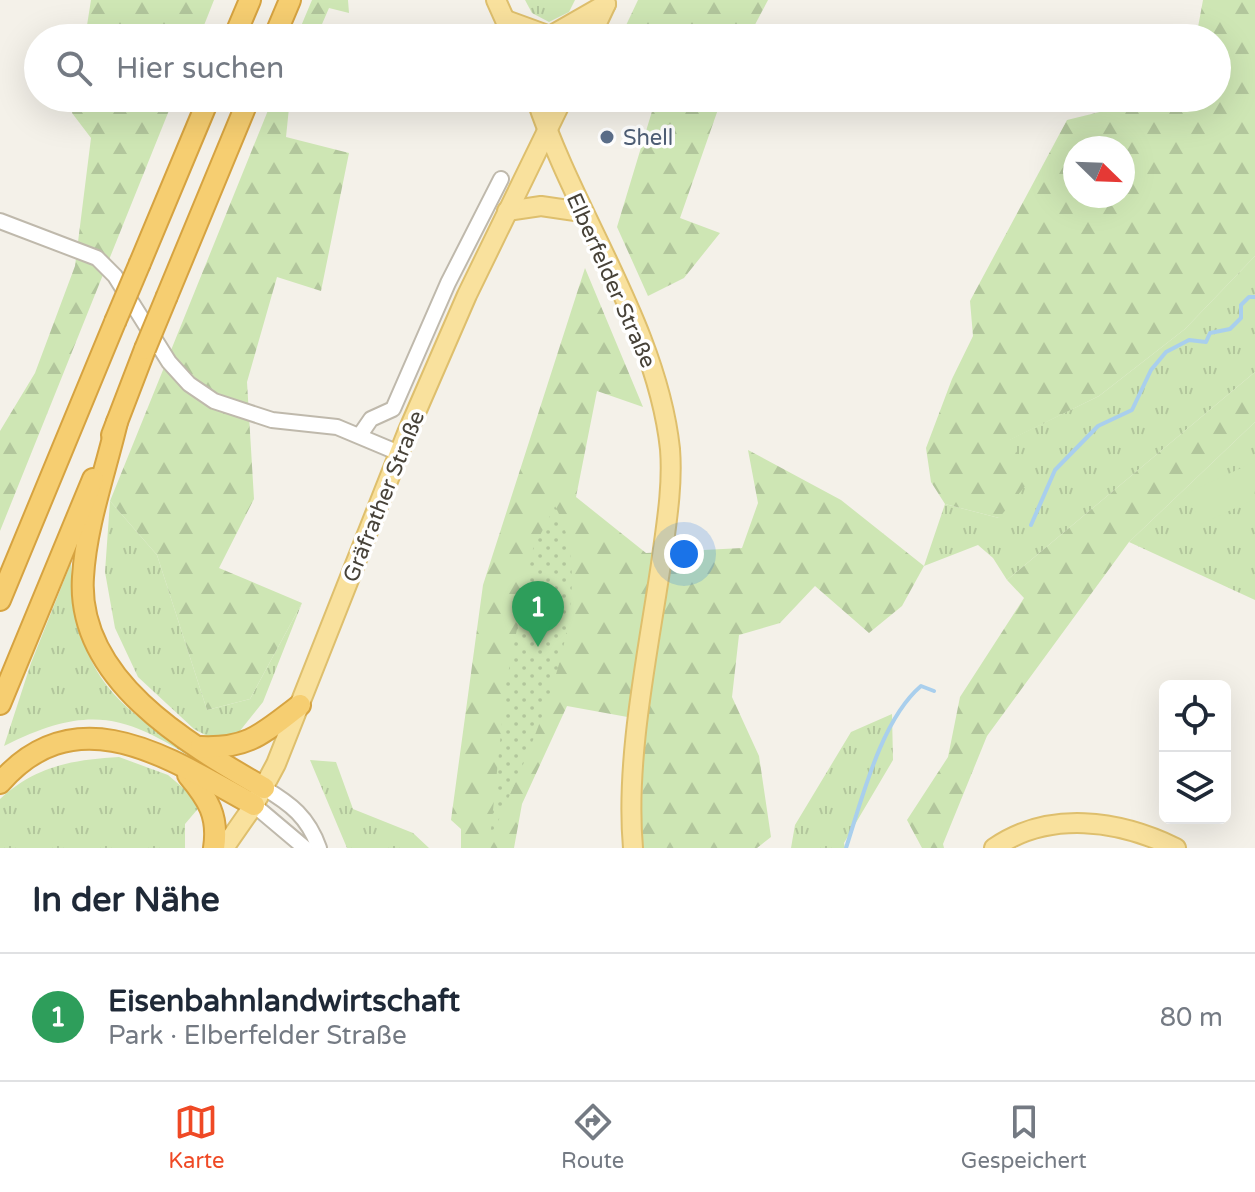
<!DOCTYPE html>
<html lang="de">
<head>
<meta charset="utf-8">
<style>
	body { margin:0; font-family:"Varela Round",sans-serif; background:#f6f6f7; color:#1f2937 }
	.controls { position:absolute; right:24px; bottom:24px; display:grid; overflow:hidden; border-radius:12px; box-shadow:0 8px 32px #0002 }
	.controls button { width:72px; height:72px; display:grid; place-items:center; padding:0; border:0; border-bottom:2px solid #e0e1e3; background:#fff; color:#1f2937; font:40px sans-serif }
	.compass { position:absolute; left:1063px; top:136px; width:72px; height:72px; border-radius:50%; background:#fff; box-shadow:0 8px 32px #0002; rotate:113deg }
	.you { position:absolute; left:684px; top:554px; width:28px; height:28px; margin:-20px; border:6px solid #fff; border-radius:50%; background:#1a73e8; box-shadow:0 0 0 12px #1a73e833 }
	.badge { display:grid; place-items:center; width:52px; height:52px; border-radius:50%; background:#ef4925; color:#fff; font-size:26px; font-weight:700 }
	.pin { position:absolute; translate:-50% -66px; filter:drop-shadow(0 2px 4px #0008) }
	.pin::after { content:''; position:absolute; top:42px; width:28px; height:24px; background:inherit; clip-path:polygon(0 0,100% 0,50% 100%) }
	.list { margin:0; padding:0; list-style:none }
	h2 { display:flex; justify-content:space-between; align-items:center; height:104px; margin:0; padding:0 32px; font-size:34px }
	h2 small { font-size:26px; font-weight:400; color:#747a83 }
	.list li { display:grid; grid-template-columns:52px 1fr auto; gap:24px; align-items:center; box-sizing:border-box; height:128px; padding:0 32px; border-top:2px solid #e0e1e3 }
	.list b { display:block; font-size:30px; white-space:nowrap }
	.list p { margin:0; font-size:26px; white-space:nowrap; color:#747a83 }
	.list em { font-size:26px; font-style:normal; color:#747a83 }
	.icon { flex:none; width:44px; height:44px; fill:none; stroke:currentColor; stroke-width:2; stroke-linecap:round; stroke-linejoin:round }
	.map { position:relative; flex:none; width:1255px; height:848px; overflow:hidden }
	.search { position:absolute; background:#fff; box-shadow:0 8px 32px #0002; left:24px; right:24px; top:24px; height:88px; display:flex; align-items:center; gap:20px; box-sizing:border-box; padding:0 28px; border-radius:44px; color:#747a83; font-size:30px }
	.sheet { height:232px; background:#fff }
	nav { display:flex; justify-content:space-around; align-items:center; box-sizing:border-box; height:112px; border-top:2px solid #e0e1e3; background:#fff; font-size:22px; color:#747a83 }
	nav a { display:grid; justify-items:center; gap:4px }
	nav .on { color:#ef4925 }
	.map>svg:first-child { display:block }
	.grass { fill:url(#grass-tufts) }
	.forest { fill:url(#forest-firs); fill-rule:evenodd }
	.park { fill:#cee6b4 }
	.garden { fill:url(#garden-dots) }
	.lines { fill:none; stroke-linecap:round; stroke-linejoin:round }
	.stream { stroke:#a9cfed; stroke-width:4 }
	.minor-casing { stroke:#bfb9ac; stroke-width:18 }
	.major-casing { stroke:#debf6d; stroke-width:22 }
	.highway-casing { stroke:#d6a341; stroke-width:24 }
	.minor { stroke:#fff; stroke-width:14 }
	.major { stroke:#f9e19d; stroke-width:18 }
	.highway { stroke:#f6ce71; stroke-width:20 }
	.highway-bridge-casing { stroke:#d6a341; stroke-width:24; stroke-linecap:butt }
	.highway-bridge { stroke:#f6ce71; stroke-width:20 }
	.service-dot { fill:#5c6f8a; stroke:#fff; stroke-width:3 }
	.labels { text-anchor:middle; stroke-width:7; stroke-linejoin:round; paint-order:stroke }
	.service-label { font-size:22px; fill:#4e5e75; stroke:#fff; text-anchor:start }
	.street-label { font-size:22px; fill:#474238; stroke:#fff }
</style>
</head>
<body>
<div class="map">
<svg width="1255" height="848" viewBox="0 0 1255 848">
	<defs>
		<pattern id="grass-tufts" width="24" height="20" patternUnits="userSpaceOnUse" patternTransform="scale(2)"><rect width="24" height="20" fill="#cee6b4"/><path d="M3 7l-1-3M5 7V3M7 7l1-3M15 17l-1-3M17 17v-4M19 17l1-3" fill="none" stroke="#b2c69c"/></pattern>
		<pattern id="forest-firs" width="22" height="20" patternUnits="userSpaceOnUse" patternTransform="scale(2)"><rect width="22" height="20" fill="#cee6b4"/><path d="M5 1l3.5 6h-7zM16 11l3.5 6h-7z" fill="#b2c69c"/></pattern>
		<pattern id="garden-dots" width="8" height="8" patternUnits="userSpaceOnUse" patternTransform="scale(2)"><rect width="8" height="8" fill="#cee6b4"/><path d="M2 2h.1M6 6h.1" fill="none" stroke="#b2c69c" stroke-width="1.8" stroke-linecap="round"/></pattern>
	</defs>
	<rect width="100%" height="100%" fill="#f4f1e9"/>
	<g class="grass">
		<path d="M525,0H575L569,12L549,22L532,13Z"/>
		<path d="M1255,256V372L1007,580L993,558L978,545L924,566L945,504L999,518L1009,440L1099,396L1185,329Z"/>
		<path d="M1255,422V600L1129,542Z"/>
		<path d="M110,501L157,555L207,710L250,699L302,603L263,702L235,737L215,740L194,729L138,677L115,628L105,572Z"/>
		<path d="M71,563C76,691 128,713 227,775L224,778C138,724 104,695 4,746L31,663Z"/>
		<path d="M892,714L893,760L844,843L845,848H791L795,825L851,732Z"/>
		<path d="M119,757L168,775L202,804L185,824V848H0V799C36,766 71,760 119,757Z"/>
		<path d="M310,760L336,762L353,809L413,833L429,848H347Z"/>
	</g>
	<g class="forest">
		<path d="M91,0H214L199,38H85Z"/>
		<path d="M312,0H348L349,13L329,8L316,38H296Z"/>
		<path d="M638,0H768L748,38H620Z"/>
		<path d="M1203,0H1255V256L1185,329L1099,396L1010,440L1031,479L999,518L945,504L931,482L926,448L952,379L973,336L970,301L1067,120L1157,98H1217V38H1196ZM1075,148H1123V196H1075Z"/>
		<path d="M75,98H174L0,531V431L35,373L75,266L91,138L72,113Z"/>
		<path d="M273,98H290L286,137L349,153L321,291L277,277L247,382L254,499L219,568L302,603L250,699L207,710L157,555L110,501Z"/>
		<path d="M656,98H722L680,218L720,233L684,278L648,296L617,227Z"/>
		<path d="M585,268L643,407L597,391L576,497L646,553L742,548L758,503L748,450L841,500L924,566L902,606L869,633L815,586L780,623L739,635L732,697L759,756L771,837L757,848H641L644,720L567,706L522,804L514,848H461V829L451,820L483,585Z"/>
		<path d="M1255,372V422L1129,542L987,736L943,844L944,848H922L907,820L948,757L960,697L1024,598L1007,580Z"/>
	</g>
	<path class="park" d="M1252,463L1255,499L1201,524L1187,493Z"/>
	<path class="garden" d="M555,506C606,598 529,751 490,839L506,684L533,549Z"/>
	<g class="lines">
		<g class="stream">
			<path d="M1031,525L1055,470L1098,426L1132,410L1151,370L1166,352L1189,340L1206,342L1210,333L1230,329L1241,318V305L1249,297H1255"/>
			<path d="M846,848C862,799 881,720 921,686L934,691"/>
		</g>
		<defs>
			<g id="minor">
				<path d="M0,221L97,258L115,276L169,362L189,384L214,401L272,420L337,427L399,453"/>
				<path d="M360,435L371,419L393,409L448,283L501,179"/>
				<path d="M264,788C291,804 308,817 319,848"/>
				<path d="M254,805L305,848"/>
			</g>
			<g id="major">
				<path d="M496,0L513,38"/>
				<path d="M506,20L550,36L606,4"/>
				<path d="M590,38L606,4"/>
				<path d="M536,98C574,214 657,327 670,449C673,487 666,526 661,564C648,653 625,759 633,848"/>
				<path d="M507,211L541,206L582,212"/>
				<path d="M224,848L254,805L276,764L407,433L467,295L563,98"/>
				<path d="M994,848C1049,810 1119,820 1176,848"/>
			</g>
			<g id="highway">
				<path d="M234,38L250,0"/>
				<path d="M274,38L290,0"/>
				<path d="M140,263L209,98"/>
				<path d="M167,296L249,98"/>
				<path d="M117,422C105,473 86,525 83,577C76,680 188,744 264,788"/>
				<path d="M112,435L145,349"/>
				<path d="M0,600L115,322"/>
				<path d="M0,704L93,479"/>
				<path d="M201,747C249,749 263,733 300,705"/>
				<path d="M188,775C208,799 219,816 214,848"/>
				<path d="M0,783C78,693 173,761 254,805"/>
			</g>
		</defs>
		<use href="#minor" class="minor-casing"/>
		<use href="#major" class="major-casing"/>
		<use href="#highway" class="highway-casing"/>
		<use href="#minor" class="minor"/>
		<use href="#major" class="major"/>
		<use href="#highway" class="highway"/>
		<defs>
			<g id="highway-bridge">
				<path d="M115,322L140,263"/>
				<path d="M145,349L167,296"/>
			</g>
		</defs>
		<use href="#highway-bridge" class="highway-bridge-casing"/>
		<use href="#highway-bridge" class="highway-bridge"/>
	</g>
	<circle class="service-dot" cx="607" cy="137" r="8"/>
	<g class="labels">
		<g class="service-label">
			<text x="623" y="145">Shell</text>
		</g>
		<g class="street-label">
			<text transform="translate(612 280) rotate(66)" y="8">Elberfelder Straße</text>
			<text transform="translate(383 496) rotate(-68)" y="8">Gräfrather Straße</text>
		</g>
	</g>
</svg>
<div class="controls">
<button><svg class="icon" aria-label="locate" viewBox="0 0 24 24"><circle cx="12" cy="12" r="6"/><path d="M12 2v4M12 18v4M2 12h4M18 12h4"/></svg></button>
<button><svg class="icon" aria-label="layers" viewBox="0 0 24 24"><path d="M12 4l9 5-9 5-9-5zM3 14l9 5 9-5"/></svg></button>
</div>
<svg class="compass" viewBox="-18 -18 36 36"><path d="M0-13l5 13h-10z" fill="#e53935"/><path d="M0 13l5-13h-10z" fill="#747a83"/></svg>
<div class="you"></div>
<div class="pin badge" style="left:538px;top:647px;background:#2e9e5b">1</div>
<div class="search"><svg class="icon" aria-label="search" viewBox="0 0 24 24"><circle cx="10" cy="10" r="6"/><path d="M15 15l6 6"/></svg>Hier suchen</div>
</div>
<section class="sheet">
<h2>In der Nähe<small></small></h2>
<ul class="list">
<li><span class="badge" style="background:#2e9e5b">1</span><div><b>Eisenbahnlandwirtschaft</b><p>Park · Elberfelder Straße</p></div><em>80 m</em></li>
</ul>
</section>
<nav>
<a class="on"><svg class="icon" aria-label="map" viewBox="0 0 24 24"><path d="M3 6l6-2 6 2 6-2v14l-6 2-6-2-6 2zM9 4v14M15 6v14"/></svg>Karte</a>
<a><svg class="icon" aria-label="directions" viewBox="0 0 24 24"><path d="M12 3l9 9-9 9-9-9zM9 14v-3h6M13 9l2 2-2 2"/></svg>Route</a>
<a><svg class="icon" aria-label="saved" viewBox="0 0 24 24"><path d="M7 4h10v16l-5-4-5 4z"/></svg>Gespeichert</a>
</nav>
</body>
</html>
